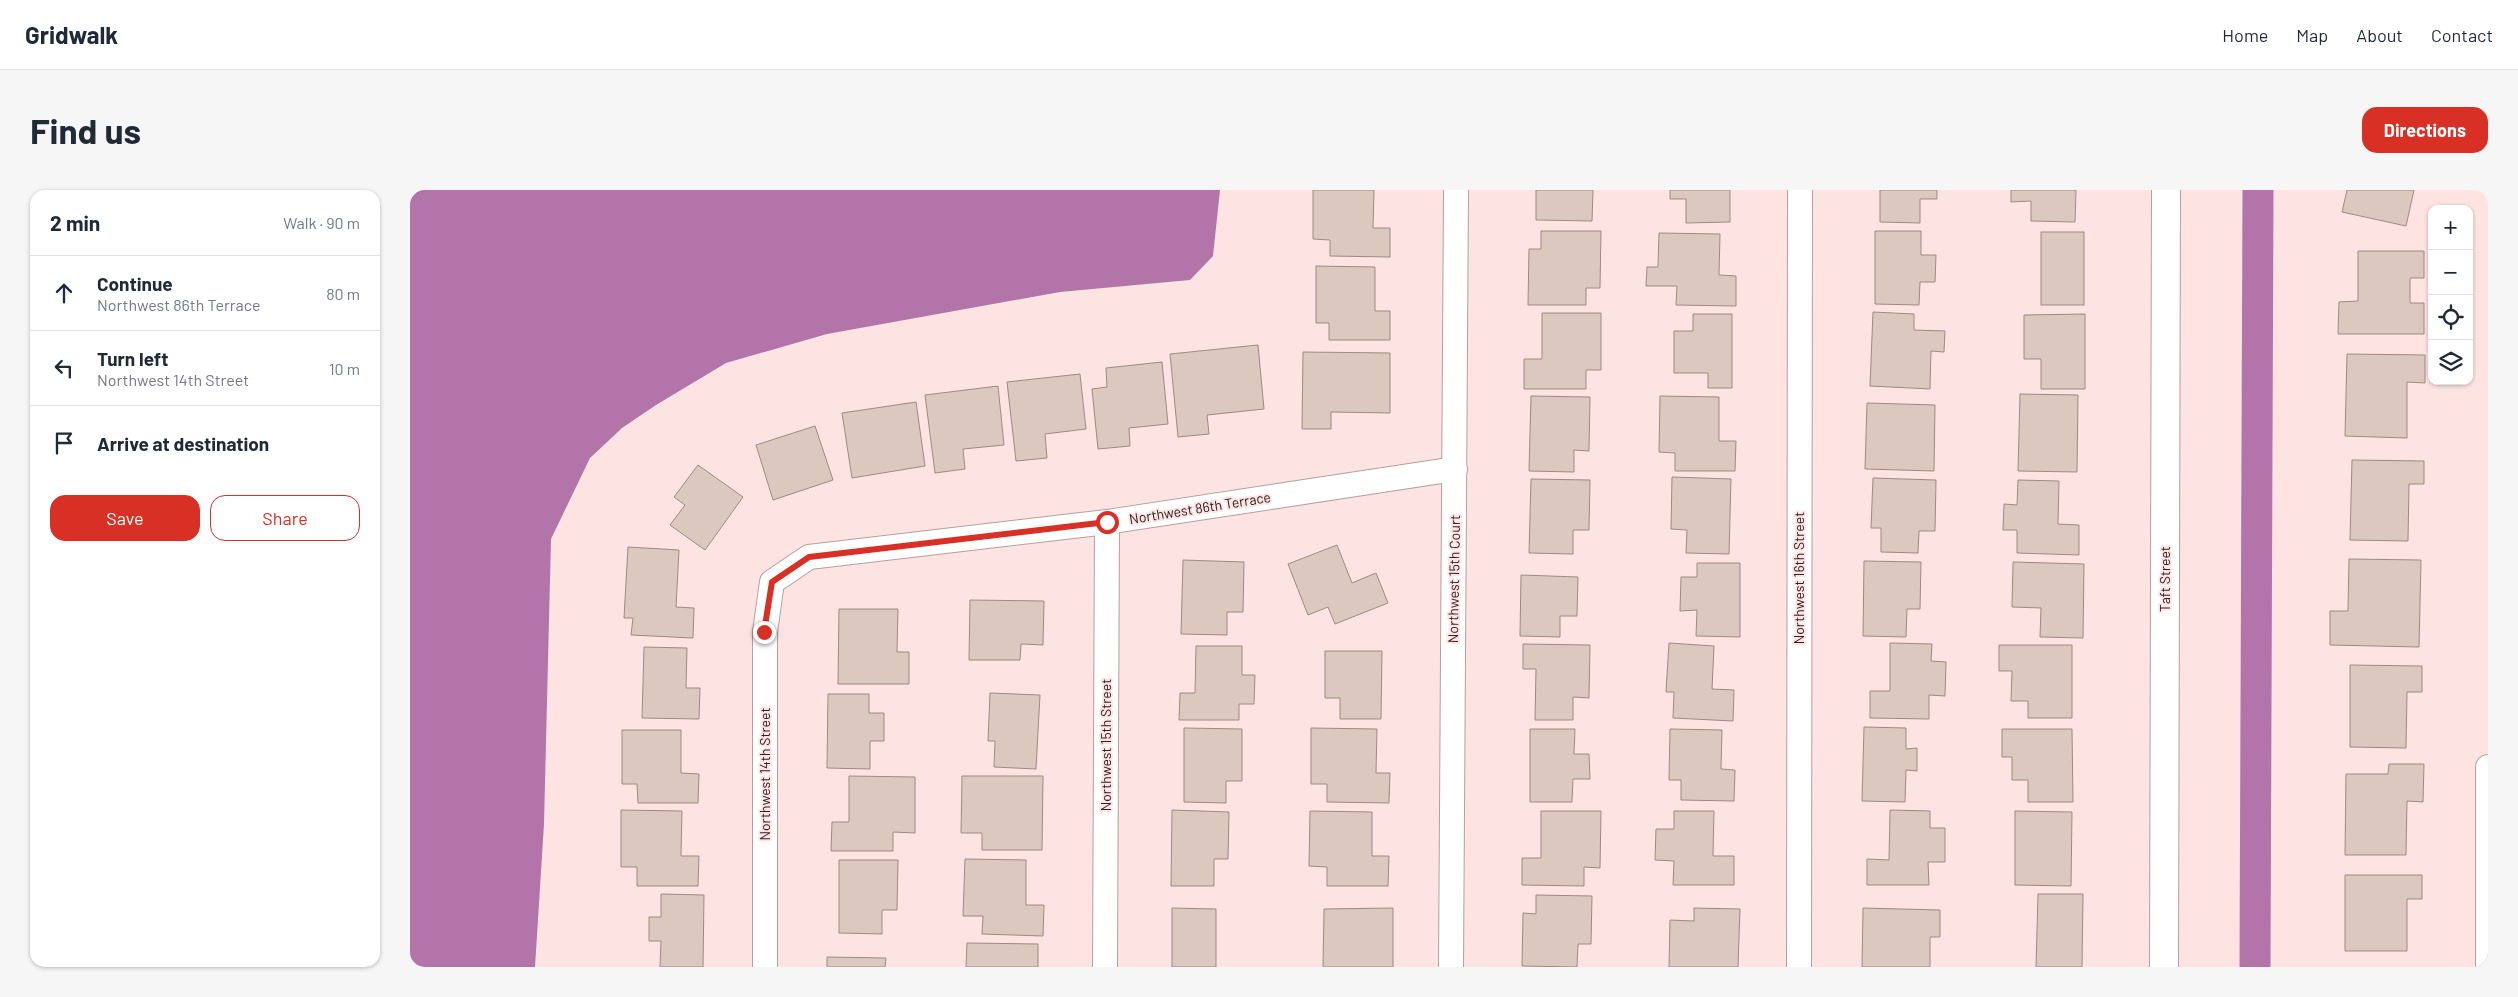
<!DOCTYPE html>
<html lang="en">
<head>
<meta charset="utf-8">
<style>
	body { margin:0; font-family:Barlow,sans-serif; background:#f6f6f7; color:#1f2937 }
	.controls { position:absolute; right:15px; top:15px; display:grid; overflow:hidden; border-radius:10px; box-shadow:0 1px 4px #0004 }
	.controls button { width:45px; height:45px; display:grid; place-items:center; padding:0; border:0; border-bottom:1px solid #e0e1e3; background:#fff; color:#1f2937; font:25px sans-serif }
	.stop { position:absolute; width:15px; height:15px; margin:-11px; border:4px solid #d93025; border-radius:50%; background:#fff }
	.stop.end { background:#d93025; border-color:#fff; box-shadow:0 1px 5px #0008 }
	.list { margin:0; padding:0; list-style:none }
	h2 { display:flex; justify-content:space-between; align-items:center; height:65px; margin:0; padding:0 20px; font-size:21px }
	h2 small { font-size:16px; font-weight:400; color:#747a83 }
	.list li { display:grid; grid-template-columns:32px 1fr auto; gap:15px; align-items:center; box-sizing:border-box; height:75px; padding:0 20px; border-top:1px solid #e0e1e3 }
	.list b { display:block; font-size:19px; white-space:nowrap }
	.list p { margin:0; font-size:16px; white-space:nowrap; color:#747a83 }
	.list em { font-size:16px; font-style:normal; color:#747a83 }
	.actions { display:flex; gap:10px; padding:15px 20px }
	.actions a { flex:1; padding:11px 0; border:1px solid #d93025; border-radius:15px; text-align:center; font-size:18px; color:#d93025 }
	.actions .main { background:#d93025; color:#fff }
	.icon { flex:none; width:28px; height:28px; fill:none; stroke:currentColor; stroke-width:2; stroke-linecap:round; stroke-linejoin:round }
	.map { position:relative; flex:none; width:2078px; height:777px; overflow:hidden; border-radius:15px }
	header { display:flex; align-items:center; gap:30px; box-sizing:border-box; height:70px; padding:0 25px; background:#fff; border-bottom:1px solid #e0e1e3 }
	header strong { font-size:24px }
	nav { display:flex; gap:28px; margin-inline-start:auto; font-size:18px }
	.intro { display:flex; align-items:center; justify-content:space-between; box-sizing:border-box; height:120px; padding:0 30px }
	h1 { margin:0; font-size:35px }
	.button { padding:12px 22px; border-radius:15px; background:#d93025; color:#fff; font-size:18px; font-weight:700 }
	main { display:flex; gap:30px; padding:0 30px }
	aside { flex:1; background:#fff; border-radius:15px; box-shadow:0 1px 4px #0004 }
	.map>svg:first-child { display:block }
	.water { fill:#b374a9 }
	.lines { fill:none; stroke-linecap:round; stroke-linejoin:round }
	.canal { stroke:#b374a9; stroke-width:31 }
	.building { fill:#dcc8be; stroke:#9d8a81 }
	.minor-casing { stroke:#b69f9e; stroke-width:26 }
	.tertiary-casing { stroke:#b69f9e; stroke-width:30 }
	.minor { stroke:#fff; stroke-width:24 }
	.tertiary { stroke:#fff; stroke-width:28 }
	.route { stroke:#d93025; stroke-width:6 }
	.labels { text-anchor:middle; stroke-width:4; stroke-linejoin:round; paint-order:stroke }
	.street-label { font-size:14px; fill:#2b2222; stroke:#fde4e3 }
</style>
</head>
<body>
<header>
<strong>Gridwalk</strong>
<nav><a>Home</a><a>Map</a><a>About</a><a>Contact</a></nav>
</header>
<div class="intro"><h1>Find us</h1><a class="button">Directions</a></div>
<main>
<aside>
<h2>2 min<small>Walk · 90 m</small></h2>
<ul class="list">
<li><svg class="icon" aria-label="ahead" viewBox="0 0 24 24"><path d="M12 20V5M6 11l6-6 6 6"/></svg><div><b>Continue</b><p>Northwest 86th Terrace</p></div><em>80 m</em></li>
<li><svg class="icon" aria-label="left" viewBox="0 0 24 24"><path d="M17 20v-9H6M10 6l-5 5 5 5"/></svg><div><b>Turn left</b><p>Northwest 14th Street</p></div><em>10 m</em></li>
<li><svg class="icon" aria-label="arrive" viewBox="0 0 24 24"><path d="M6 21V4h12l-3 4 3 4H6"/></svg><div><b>Arrive at destination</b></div></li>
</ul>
<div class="actions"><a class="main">Save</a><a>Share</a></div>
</aside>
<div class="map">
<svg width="2078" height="777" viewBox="0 0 2078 777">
	<rect width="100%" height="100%" fill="#fde4e3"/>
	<path class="water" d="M0,0H810L803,66L780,90L650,102L417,144L316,173L246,215L212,238L180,268L141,349L134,634L125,777H0Z"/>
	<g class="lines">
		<path class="canal" d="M1845,777L1848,0"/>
	</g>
	<g class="building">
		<path d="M903,0H964L963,38H980V67L920,66V50L903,49Z"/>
		<path d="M1126,0H1183L1182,31L1126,30Z"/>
		<path d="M1260,0H1320V32L1276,33V9H1260Z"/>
		<path d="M1470,0H1527V9H1510V33L1470,32Z"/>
		<path d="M1601,0H1666L1665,32L1621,31V11L1601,12Z"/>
		<path d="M1937,0H2004L1996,36L1932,22Z"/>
		<path d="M1131,41H1191L1190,98H1176V115H1118L1119,59H1131Z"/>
		<path d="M1465,41H1511V65H1526L1525,92H1510L1509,115L1465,114Z"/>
		<rect x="1631" y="42" width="43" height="73"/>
		<path d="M1249,43L1310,44L1309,85L1326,86V116L1266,115L1267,96H1236L1237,77H1248Z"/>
		<path d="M1948,61H2014V88H2000V113H2014V144H1928L1929,112L1948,111Z"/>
		<path d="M906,76L965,77V121H980V150H919V133H906Z"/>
		<path d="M1463,122L1504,124V140L1535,141L1534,162L1521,161L1520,199L1460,196Z"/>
		<path d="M1132,123H1191V180H1176V199H1114V169H1132Z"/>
		<path d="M1283,124H1322V198H1298V183H1264V141H1283Z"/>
		<path d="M1675,124V199H1631V169H1614V125Z"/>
		<path d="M848,155L854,219L797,225L799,244L768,247L760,164Z"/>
		<path d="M893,162L980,163V223L921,222V239H892Z"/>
		<path d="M1937,164L2015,165V193L1997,192V248L1935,246Z"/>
		<path d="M752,172L758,234L719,238L720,256L688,259L682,199L697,197L696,178Z"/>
		<path d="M670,184L676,239L635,244L637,268L606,271L597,192Z"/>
		<path d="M588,196L594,255L553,259L555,279L525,283L515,205Z"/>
		<path d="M1610,204L1668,205L1667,282L1608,281Z"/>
		<path d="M1121,206L1180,207L1179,261L1164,260V282L1119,281Z"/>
		<path d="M1250,206L1309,207V251H1326L1325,281H1265V263L1249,262Z"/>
		<path d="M506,212L515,276L442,288L432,223Z"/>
		<path d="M1457,213L1525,215L1524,281L1455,279Z"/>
		<path d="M405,236L423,290L363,310L346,255Z"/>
		<path d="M1942,270L2014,271V294H1999L1998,351L1940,350Z"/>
		<path d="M288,275L333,307L295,360L260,335L275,315L264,307Z"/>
		<path d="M1262,287L1321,289L1319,364L1276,363L1277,340L1261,339Z"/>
		<path d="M1463,288L1526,290L1525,341H1509L1508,363L1471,362V338H1461Z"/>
		<path d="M1121,289L1180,290L1179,340H1163V364L1119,363Z"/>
		<path d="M1608,290L1649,291L1648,334L1669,335V365L1607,363V340H1593L1594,314L1607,315Z"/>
		<path d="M927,355L942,393L966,383L978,413L925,434L918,417L898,425L878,374Z"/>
		<path d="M218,357L269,360L266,417L284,418L283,448L221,445L223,428H214Z"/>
		<path d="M1939,369L2011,370L2009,457L1920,455V421H1938Z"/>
		<path d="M773,370L834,372L833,422H817V445L771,444Z"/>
		<path d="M1454,371L1511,372L1510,419H1497L1496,447L1453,446Z"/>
		<path d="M1603,372L1674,374L1673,448L1630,447L1631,418L1602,417Z"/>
		<path d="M1287,373H1330V447L1286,446L1287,420L1270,421L1271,387H1287Z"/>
		<path d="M1111,385L1168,387L1167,426H1150V447L1110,446Z"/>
		<path d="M560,410L634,411L633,455L611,454L610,470H559Z"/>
		<path d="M429,419H488L487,462H499V494H428Z"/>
		<path d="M1259,453L1304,456L1302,499L1324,500L1323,531L1263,528L1264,502H1256Z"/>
		<path d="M1480,453L1522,454L1521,471L1536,472L1535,506L1519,505V529L1460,528V501H1480Z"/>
		<path d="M1113,454L1180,455L1179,508L1163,507V530H1125L1126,479H1113Z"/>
		<path d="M1589,455H1662V528H1618V511H1601L1602,481H1589Z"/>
		<path d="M786,456H832V485H845L844,514H829V530H769L770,503H785Z"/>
		<path d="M234,457L277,458L276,498H290L289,529L232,528Z"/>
		<path d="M915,461H972L971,529H930V508H915Z"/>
		<path d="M1940,475L2012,476V502H1997L1996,558L1940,557Z"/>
		<path d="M580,503L630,505L626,579L584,577L585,551H578Z"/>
		<path d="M418,504H459V523H474V551H460V579L417,578Z"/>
		<path d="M1454,537L1496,538V559L1507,558V581L1496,580L1495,612L1452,611Z"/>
		<path d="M774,538L832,539V591H816V613L774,612Z"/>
		<path d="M901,538L967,539L966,583H980L979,613L917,612V594H901Z"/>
		<path d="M1120,539H1165L1164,564H1179L1180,589H1163L1162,612H1120Z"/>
		<path d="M1260,539L1312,540L1311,579L1325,580L1324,611L1271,610V590H1259Z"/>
		<path d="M1592,539H1662L1663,612H1618V590H1602V567H1592Z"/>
		<path d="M212,540H271V583L289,584L288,613H228L227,594H212Z"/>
		<path d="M1979,574H2014L2013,612L1997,611L1996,665H1935L1936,584H1978Z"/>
		<path d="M439,586L505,587V643L483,642V661H421L422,632H439Z"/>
		<path d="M552,586H633L632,660H572V643H551Z"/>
		<path d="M211,620L272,621L271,666H289L288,696H227V677H211Z"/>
		<path d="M762,620L819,622L818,669H804V696H761Z"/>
		<path d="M1480,620L1520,621V638H1535V672H1518L1519,695H1457V669L1479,670Z"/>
		<path d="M900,621L962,622V666H979L978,696H917V677L899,676Z"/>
		<path d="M1131,621H1191L1190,678L1174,677V696L1112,695V668H1131Z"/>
		<path d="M1264,621H1304L1303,666H1324V695H1263L1264,671L1245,670L1246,639H1264Z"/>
		<path d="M1605,621L1662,622L1661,696L1605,695Z"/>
		<path d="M555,669L616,670V715H634L633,746L572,744L573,726H553Z"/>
		<path d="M429,670H488L487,720H472V744L429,743Z"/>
		<path d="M1935,685H2012V709H1997V761H1935Z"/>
		<path d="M251,704L294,705L293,777H250L251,751H239V727H251Z"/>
		<path d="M1628,704H1673L1672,777H1626Z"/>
		<path d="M1126,705L1182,706L1181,754H1168L1167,777L1112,776L1113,723L1126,724Z"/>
		<path d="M762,718L806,719V777H762Z"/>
		<path d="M983,718V777H913L914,719Z"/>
		<path d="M1284,718L1330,719L1328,777H1259L1260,730L1284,731Z"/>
		<path d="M1453,718L1530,720V747H1520V777H1452Z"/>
		<path d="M557,753L628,754V777H556Z"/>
		<path d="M417,767L476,768L475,777H417Z"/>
	</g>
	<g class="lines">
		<defs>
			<g id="minor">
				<path d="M355,777V442L362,392L399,367L697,332L1045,279"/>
				<path d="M695,777L697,332"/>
				<path d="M1041,777L1046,0"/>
				<path d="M1389,777L1390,0"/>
				<path d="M2078,777V577"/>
			</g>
			<path id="tertiary" d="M1754,777L1756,0"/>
		</defs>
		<use href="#minor" class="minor-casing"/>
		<use href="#tertiary" class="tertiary-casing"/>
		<use href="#minor" class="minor"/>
		<use href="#tertiary" class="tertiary"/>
	</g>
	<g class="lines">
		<path class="route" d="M354,442L362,392L399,367L697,332"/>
	</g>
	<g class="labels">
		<g class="street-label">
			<text transform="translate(790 318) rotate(-9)" y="5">Northwest 86th Terrace</text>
			<text transform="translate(1389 388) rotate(-90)" y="5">Northwest 16th Street</text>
			<text transform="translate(1044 389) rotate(-89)" y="5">Northwest 15th Court</text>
			<text transform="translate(1755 389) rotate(-90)" y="5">Taft Street</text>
			<text transform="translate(696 555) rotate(-90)" y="5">Northwest 15th Street</text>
			<text transform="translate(355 584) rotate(-90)" y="5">Northwest 14th Street</text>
		</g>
	</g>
</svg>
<div class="controls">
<button>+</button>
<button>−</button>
<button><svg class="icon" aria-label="locate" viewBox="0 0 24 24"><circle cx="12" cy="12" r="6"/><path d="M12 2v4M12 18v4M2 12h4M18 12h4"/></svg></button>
<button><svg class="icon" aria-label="layers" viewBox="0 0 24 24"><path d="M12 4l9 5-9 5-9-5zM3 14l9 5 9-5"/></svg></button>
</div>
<div class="stop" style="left:697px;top:332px"></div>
<div class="stop end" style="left:354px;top:442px"></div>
</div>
</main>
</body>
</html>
